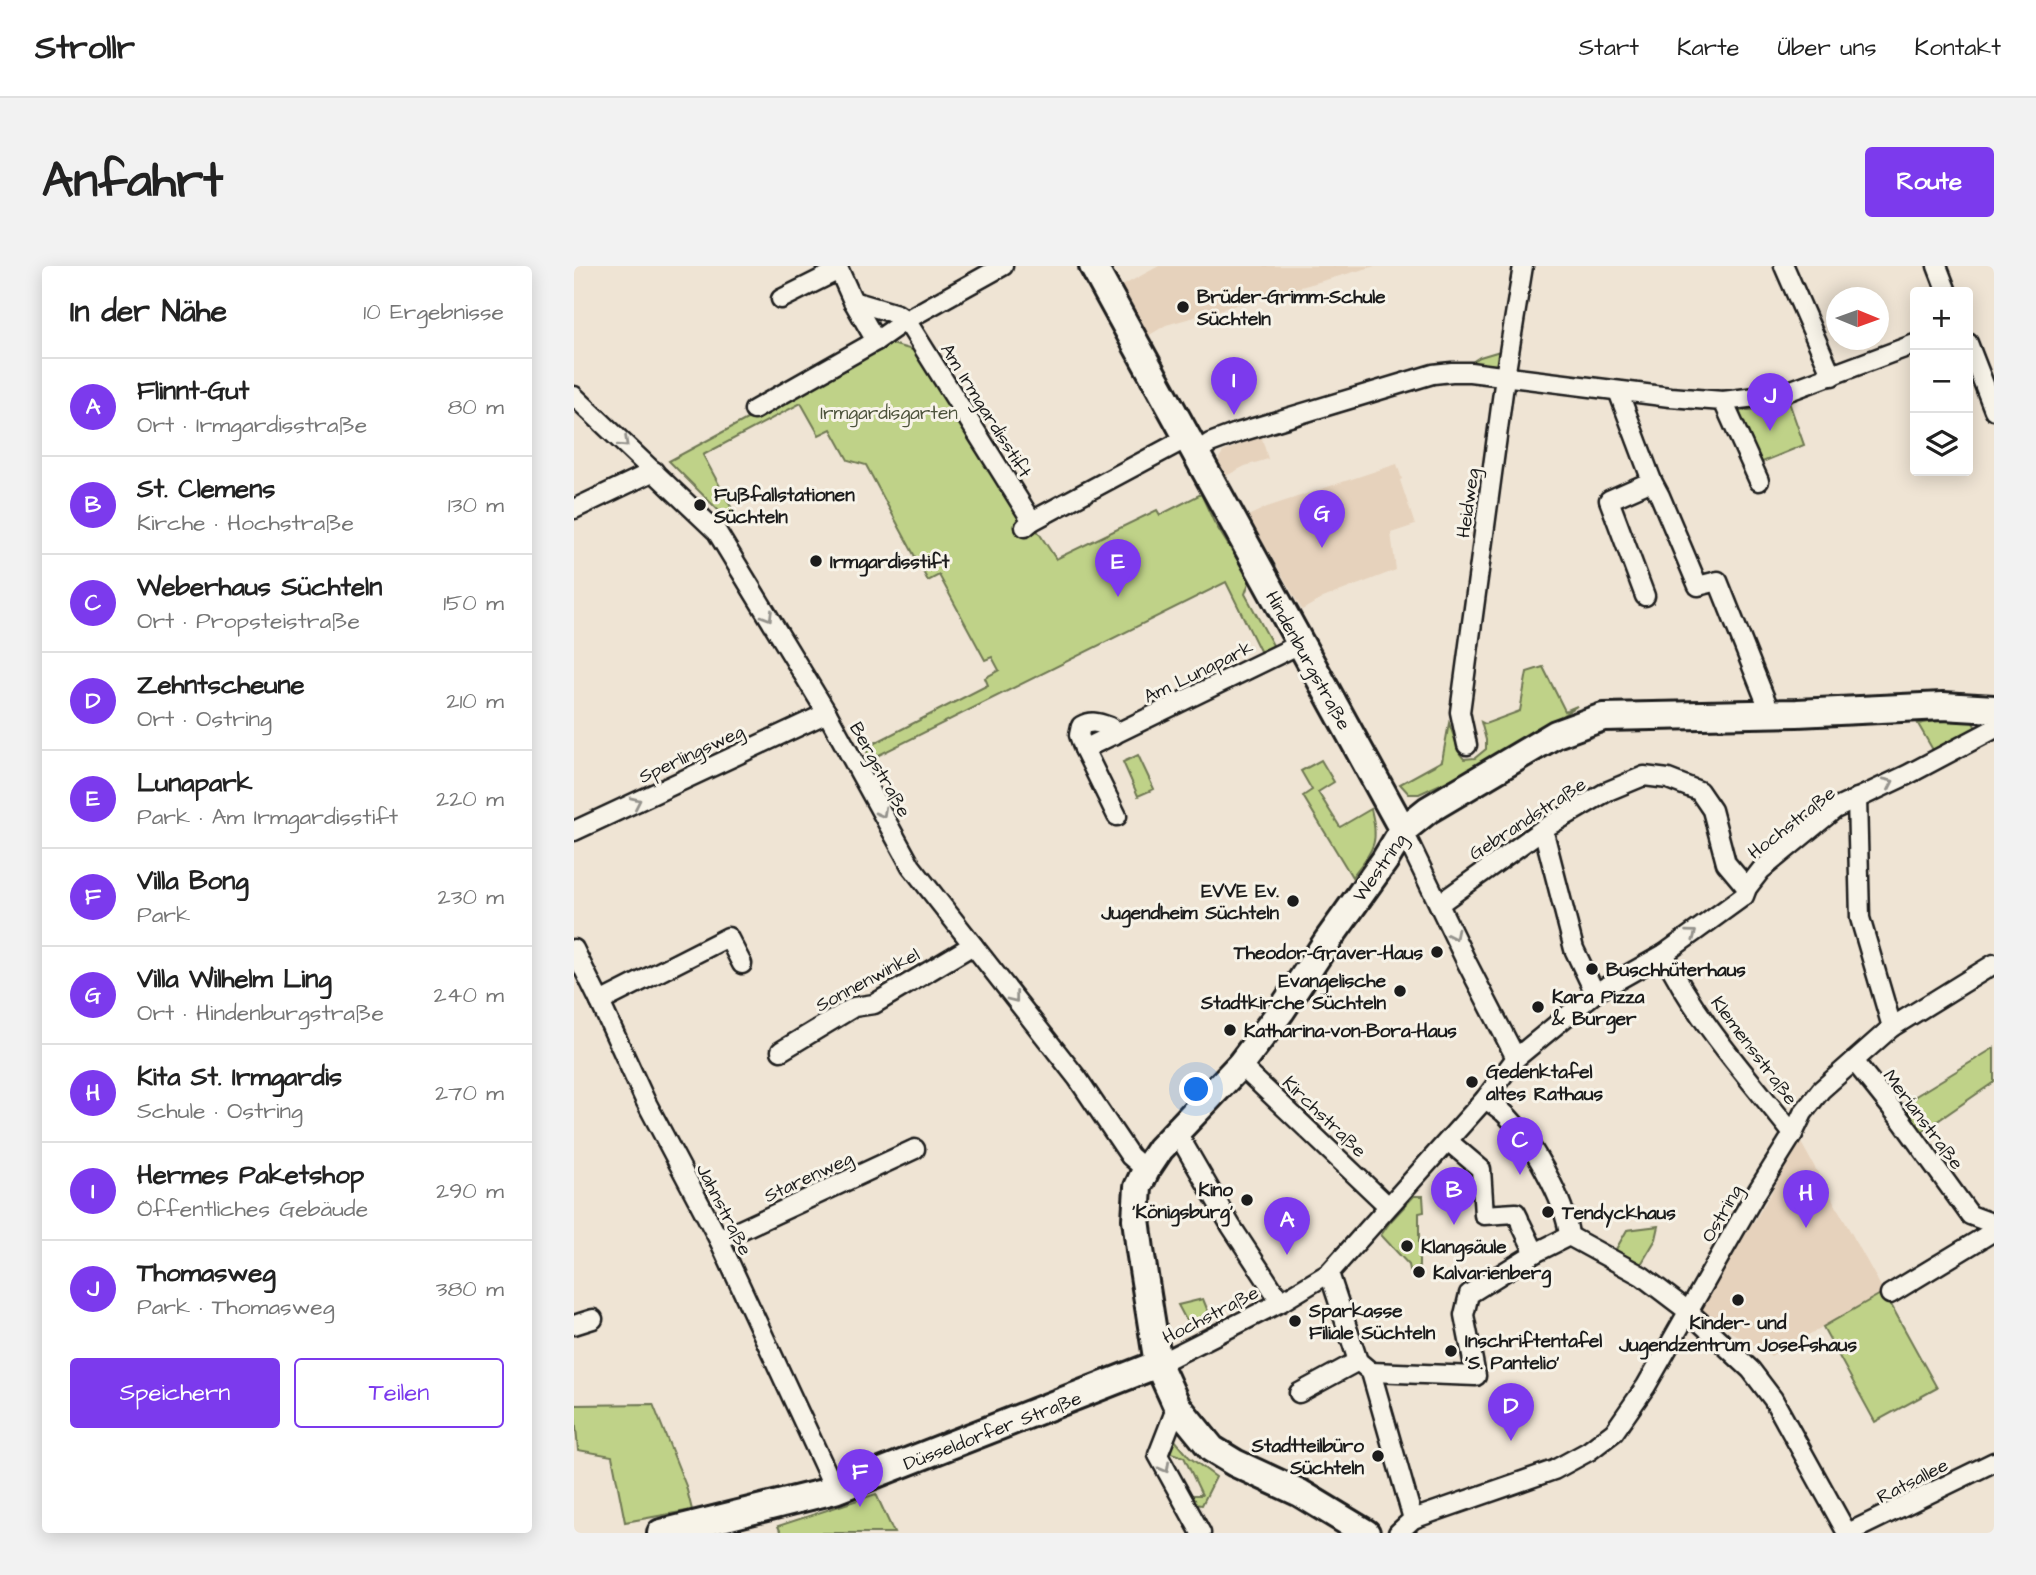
<!DOCTYPE html>
<html lang="de">
<head>
<meta charset="utf-8">
<style>
	body { margin:0; font-family:"Architects Daughter",sans-serif; background:#f2f2f2; color:#222 }
	.controls { position:absolute; right:21px; top:21px; display:grid; overflow:hidden; border-radius:7px; box-shadow:0 4px 18px #0003 }
	.controls button { width:63px; height:63px; display:grid; place-items:center; padding:0; border:0; border-bottom:2px solid #e0e0e0; background:#fff; color:#222; font:35px sans-serif }
	.compass { position:absolute; left:1252px; top:21px; width:63px; height:63px; border-radius:50%; background:#fff; box-shadow:0 4px 18px #0003; rotate:91deg }
	.you { position:absolute; left:623px; top:824px; width:24px; height:24px; margin:-18px; border:5px solid #fff; border-radius:50%; background:#1a73e8; box-shadow:0 0 0 10px #1a73e833 }
	.badge { display:grid; place-items:center; width:46px; height:46px; border-radius:50%; background:#7c3aed; color:#fff; font-size:23px; font-weight:700 }
	.pin { position:absolute; translate:-50% -58px; filter:drop-shadow(0 2px 4px #0008) }
	.pin::after { content:''; position:absolute; top:37px; width:24px; height:21px; background:inherit; clip-path:polygon(0 0,100% 0,50% 100%) }
	.list { margin:0; padding:0; list-style:none }
	h2 { display:flex; justify-content:space-between; align-items:center; height:91px; margin:0; padding:0 28px; font-size:30px }
	h2 small { font-size:23px; font-weight:400; color:#767676 }
	.list li { display:grid; grid-template-columns:46px 1fr auto; gap:21px; align-items:center; box-sizing:border-box; height:98px; padding:0 28px; border-top:2px solid #e0e0e0 }
	.list b { display:block; font-size:26px; white-space:nowrap }
	.list p { margin:0; font-size:23px; white-space:nowrap; color:#767676 }
	.list em { font-size:23px; font-style:normal; color:#767676 }
	.actions { display:flex; gap:14px; padding:21px 28px }
	.actions a { flex:1; padding:16px 0; border:2px solid #7c3aed; border-radius:7px; text-align:center; font-size:24px; color:#7c3aed }
	.actions .main { background:#7c3aed; color:#fff }
	.icon { flex:none; width:38px; height:38px; fill:none; stroke:currentColor; stroke-width:2; stroke-linecap:round; stroke-linejoin:round }
	.map { position:relative; flex:none; width:1420px; height:1267px; overflow:hidden; border-radius:7px }
	header { display:flex; align-items:center; gap:42px; box-sizing:border-box; height:98px; padding:0 35px; background:#fff; border-bottom:2px solid #e0e0e0 }
	header strong { font-size:33px }
	nav { display:flex; gap:38px; margin-inline-start:auto; font-size:24px }
	.intro { display:flex; align-items:center; justify-content:space-between; box-sizing:border-box; height:168px; padding:0 42px }
	h1 { margin:0; font-size:49px }
	.button { padding:18px 32px; border-radius:7px; background:#7c3aed; color:#fff; font-size:24px; font-weight:700 }
	main { display:flex; gap:42px; padding:0 42px }
	aside { flex:1; background:#fff; border-radius:7px; box-shadow:0 4px 18px #0003 }
	.map>svg:first-child { display:block }
	.built { fill:#e6d2bc }
	.green { fill:#bfd288; stroke:#6e7752; stroke-width:2 }
	.lines { fill:none; stroke-linecap:round; stroke-linejoin:round }
	.street-casing { stroke:#1c1c1c; stroke-width:23 }
	.secondary-casing { stroke:#1c1c1c; stroke-width:32 }
	.street { stroke:#f7f3e8; stroke-width:18 }
	.secondary { stroke:#f7f3e8; stroke-width:26 }
	.oneway { stroke:#94928c }
	.poi-dot { fill:#1c1c1c; stroke:#f7f3e8; stroke-width:2.5 }
	.labels { text-anchor:middle; stroke-width:6; stroke-linejoin:round; paint-order:stroke }
	.poi-label { font-size:19px; font-weight:bold; fill:#1c1c1c; stroke:#f7f3e8; text-anchor:start }
	.street-label { font-size:19px; fill:#1c1c1c; stroke:#f7f3e8 }
	.park-label { font-size:19px; fill:#4d533c; stroke:#f7f3e8 }
</style>
</head>
<body>
<header>
<strong>Strollr</strong>
<nav><a>Start</a><a>Karte</a><a>Über uns</a><a>Kontakt</a></nav>
</header>
<div class="intro"><h1>Anfahrt</h1><a class="button">Route</a></div>
<main>
<aside>
<h2>In der Nähe<small>10 Ergebnisse</small></h2>
<ul class="list">
<li><span class="badge">A</span><div><b>Flinnt-Gut</b><p>Ort · Irmgardisstraße</p></div><em>80 m</em></li>
<li><span class="badge">B</span><div><b>St. Clemens</b><p>Kirche · Hochstraße</p></div><em>130 m</em></li>
<li><span class="badge">C</span><div><b>Weberhaus Süchteln</b><p>Ort · Propsteistraße</p></div><em>150 m</em></li>
<li><span class="badge">D</span><div><b>Zehntscheune</b><p>Ort · Ostring</p></div><em>210 m</em></li>
<li><span class="badge">E</span><div><b>Lunapark</b><p>Park · Am Irmgardisstift</p></div><em>220 m</em></li>
<li><span class="badge">F</span><div><b>Villa Bong</b><p>Park</p></div><em>230 m</em></li>
<li><span class="badge">G</span><div><b>Villa Wilhelm Ling</b><p>Ort · Hindenburgstraße</p></div><em>240 m</em></li>
<li><span class="badge">H</span><div><b>Kita St. Irmgardis</b><p>Schule · Ostring</p></div><em>270 m</em></li>
<li><span class="badge">I</span><div><b>Hermes Paketshop</b><p>Öffentliches Gebäude</p></div><em>290 m</em></li>
<li><span class="badge">J</span><div><b>Thomasweg</b><p>Park · Thomasweg</p></div><em>380 m</em></li>
</ul>
<div class="actions"><a class="main">Speichern</a><a>Teilen</a></div>
</aside>
<div class="map">
<svg width="1420" height="1267" viewBox="0 0 1420 1267">
	<rect width="100%" height="100%" fill="#efe4d4"/>
	<filter id="ink" filterUnits="userSpaceOnUse"><feTurbulence type="fractalNoise" baseFrequency=".0143" numOctaves="2"/><feDisplacementMap in="SourceGraphic" scale="14" xChannelSelector="R" yChannelSelector="G"/><feConvolveMatrix kernelMatrix="1 2 1 2 8 2 1 2 1" color-interpolation-filters="sRGB"/></filter>
	<g filter="url(#ink)">
		<g class="built">
			<path d="M585,0H801L592,59L574,70L548,20Z"/>
			<path d="M687,169L694,193L671,200L652,210L645,199V192L649,186Z"/>
			<path d="M823,198L828,213L826,214L841,259L817,267L822,304L749,332L728,344L674,250L693,241Z"/>
			<path d="M1225,873L1310,1026L1197,1090L1124,1046L1176,954L1180,956L1219,889Z"/>
		</g>
		<g class="green">
			<path d="M314,77L346,86L482,293L583,244L586,249L627,228L640,256L676,314L671,328L700,381L687,387L652,316L297,493L291,482L414,419L411,412L425,404L418,391L411,394L365,309L354,315L292,199L274,194L257,163L245,169L227,137L129,189L162,250L154,254L95,195Z"/>
			<path d="M926,85L923,104L898,102V96L906,91Z"/>
			<path d="M1215,136L1230,179L1186,197L1161,152L1166,145L1200,141Z"/>
			<path d="M969,401L991,445L1003,440L921,493L845,528H835L826,518L868,495L875,457L886,488L890,493L901,492L912,483V474L907,456L911,458L946,445L953,406Z"/>
			<path d="M1395,449L1402,462L1359,484L1344,458Z"/>
			<path d="M564,489L580,523L564,530L549,496Z"/>
			<path d="M747,494L760,516L744,526L766,561L797,543C806,579 799,583 778,611L729,530L738,524L727,505Z"/>
			<path d="M1420,782V816L1346,867L1327,839Z"/>
			<path d="M840,930H849L850,946L845,947V1001L840,1003V1009H837L835,999L807,969L816,956Z"/>
			<path d="M1085,960L1082,973L1066,1000L1041,985L1053,964Z"/>
			<path d="M1310,1026L1363,1122L1301,1156L1249,1061Z"/>
			<path d="M629,1033L638,1055L630,1058L612,1054L604,1039Z"/>
			<path d="M79,1138L112,1220L118,1244L51,1256L38,1190L4,1184L0,1139Z"/>
			<path d="M595,1167L615,1191L642,1211L628,1239L619,1238L615,1229H628L610,1191L591,1185Z"/>
			<path d="M302,1228L320,1267H207L204,1260Z"/>
		</g>
		<g class="lines">
			<defs>
				<g id="street">
					<path d="M1210,0L1258,110"/>
					<path d="M1363,0L1373,26"/>
					<path d="M207,33L265,4L279,35L323,48L332,54L429,0"/>
					<path d="M279,35L302,75"/>
					<path d="M1394,77L1420,144"/>
					<path d="M1044,125L1078,215L1086,230L1124,320L1144,315L1197,448"/>
					<path d="M0,130L143,266L253,447L337,600L504,813L556,890L572,904"/>
					<path d="M1149,135L1185,215"/>
					<path d="M180,144L302,75L332,54L458,255"/>
					<path d="M621,187L636,177L663,167L859,108L878,106H896L1096,131L1149,135L1207,128L1341,78"/>
					<path d="M0,243L80,205"/>
					<path d="M451,261L458,255L613,172"/>
					<path d="M1071,330L1035,234L1078,215"/>
					<path d="M893,479L886,446L931,111L949,0"/>
					<path d="M510,483L505,469L507,460C518,454 525,457 536,461L540,469"/>
					<path d="M543,550L510,483L726,378"/>
					<path d="M969,563L1000,683L1021,727"/>
					<path d="M829,564L893,697L942,792"/>
					<path d="M0,565L253,447"/>
					<path d="M865,638L969,563L1034,525L1070,510L1094,513L1125,525L1138,544L1152,597L1173,622"/>
					<path d="M0,683L26,736L71,834L145,974L261,1224"/>
					<path d="M1090,688C1122,754 1174,811 1219,868"/>
					<path d="M26,736L154,671L168,698"/>
					<path d="M1318,761L1420,698"/>
					<path d="M207,785L280,741L300,738L399,679"/>
					<path d="M1280,795L1328,855L1396,949L1420,958"/>
					<path d="M666,799L814,940"/>
					<path d="M911,833C917,837 923,841 929,846C955,870 992,935 995,970"/>
					<path d="M602,865L657,960L707,1036"/>
					<path d="M874,875L907,903L910,949L942,947L945,953"/>
					<path d="M947,958L961,987"/>
					<path d="M145,974L341,883"/>
					<path d="M755,1007L784,1095L797,1106"/>
					<path d="M1316,1028L1420,965"/>
					<path d="M0,1059L19,1053"/>
					<path d="M584,1098L707,1036L755,1007L911,833L942,792L1021,727L1090,688L1170,630L1173,622L1187,604L1261,543L1333,509L1420,463"/>
					<path d="M797,1106L902,1110L890,1049L895,1028L961,987L995,970L1068,1010L1114,1045L1177,1104L1199,1133L1273,1267"/>
					<path d="M797,1106L839,1253"/>
					<path d="M725,1127L784,1095"/>
					<path d="M603,1140L584,1189L627,1267"/>
					<path d="M824,1267L839,1253L980,1204L1015,1185L1040,1166L1072,1120L1179,932L1219,868L1229,847L1247,824L1318,761L1286,652L1283,532"/>
					<path d="M1274,1267L1420,1196"/>
				</g>
				<g id="secondary">
					<path d="M519,0L829,564"/>
					<path d="M87,1267L261,1224L584,1098"/>
					<path d="M792,1267L726,1227L661,1197L638,1183L603,1140L584,1098L566,984L562,953L564,921L572,904L586,883L666,799L707,745L754,674L811,594L829,564L854,544L982,468L1029,451L1223,447L1369,440L1420,443"/>
				</g>
			</defs>
			<use href="#street" class="street-casing"/>
			<use href="#secondary" class="secondary-casing"/>
			<use href="#street" class="street"/>
			<use href="#secondary" class="secondary"/>
		</g>
		<defs><path id="oneway-chevron" d="M-2-3.5L2.5 0L-2 3.5" fill="none" stroke-width="1.6" stroke-linecap="round" stroke-linejoin="round" transform="scale(1.75)"/></defs>
		<g class="oneway">
			<use href="#oneway-chevron" transform="translate(50 177) rotate(43)"/>
			<use href="#oneway-chevron" transform="translate(194 350) rotate(59)"/>
			<use href="#oneway-chevron" transform="translate(1315 517) rotate(-25)"/>
			<use href="#oneway-chevron" transform="translate(62 536) rotate(-25)"/>
			<use href="#oneway-chevron" transform="translate(308 547) rotate(61)"/>
			<use href="#oneway-chevron" transform="translate(1118 668) rotate(-36)"/>
			<use href="#oneway-chevron" transform="translate(880 669) rotate(64)"/>
			<use href="#oneway-chevron" transform="translate(440 732) rotate(52)"/>
			<use href="#oneway-chevron" transform="translate(591 1202) rotate(61)"/>
		</g>
	</g>
	<g class="poi-dot">
		<circle cx="609" cy="41" r="7"/>
		<circle cx="126" cy="239" r="7"/>
		<circle cx="242" cy="295" r="7"/>
		<circle cx="719" cy="635" r="7"/>
		<circle cx="863" cy="686" r="7"/>
		<circle cx="1018" cy="703" r="7"/>
		<circle cx="826" cy="725" r="7"/>
		<circle cx="964" cy="741" r="7"/>
		<circle cx="656" cy="764" r="7"/>
		<circle cx="898" cy="816" r="7"/>
		<circle cx="673" cy="934" r="7"/>
		<circle cx="974" cy="946" r="7"/>
		<circle cx="833" cy="980" r="7"/>
		<circle cx="845" cy="1006" r="7"/>
		<circle cx="1164" cy="1034" r="7"/>
		<circle cx="721" cy="1055" r="7"/>
		<circle cx="877" cy="1085" r="7"/>
		<circle cx="804" cy="1190" r="7"/>
	</g>
	<g class="labels">
		<g class="poi-label">
			<text x="623" y="37">Brüder-Grimm-Schule<tspan x="623" dy="22">Süchteln</tspan></text>
			<text x="140" y="235">Fußfallstationen<tspan x="140" dy="22">Süchteln</tspan></text>
			<text x="256" y="302">Irmgardisstift</text>
			<text x="705" y="631" text-anchor="end">EVVE Ev.<tspan x="705" dy="22">Jugendheim Süchteln</tspan></text>
			<text x="849" y="693" text-anchor="end">Theodor-Graver-Haus</text>
			<text x="1032" y="710">Buschhüterhaus</text>
			<text x="812" y="721" text-anchor="end">Evangelische<tspan x="812" dy="22">Stadtkirche Süchteln</tspan></text>
			<text x="978" y="737">Kara Pizza<tspan x="978" dy="22">&amp; Burger</tspan></text>
			<text x="670" y="771">Katharina-von-Bora-Haus</text>
			<text x="912" y="812">Gedenktafel<tspan x="912" dy="22">altes Rathaus</tspan></text>
			<text x="659" y="930" text-anchor="end">Kino<tspan x="659" dy="22">'Königsburg'</tspan></text>
			<text x="988" y="953">Tendyckhaus</text>
			<text x="847" y="987">Klangsäule</text>
			<text x="859" y="1013">Kalvarienberg</text>
			<text x="735" y="1051">Sparkasse<tspan x="735" dy="22">Filiale Süchteln</tspan></text>
			<text x="1164" y="1063" text-anchor="middle">Kinder- und<tspan x="1164" dy="22">Jugendzentrum Josefshaus</tspan></text>
			<text x="891" y="1081">Inschriftentafel<tspan x="891" dy="22">'S. Pantelio'</tspan></text>
			<text x="790" y="1186" text-anchor="end">Stadtteilbüro<tspan x="790" dy="22">Süchteln</tspan></text>
		</g>
		<g class="street-label">
			<text transform="translate(413 144) rotate(58)" y="7">Am Irmgardisstift</text>
			<text transform="translate(893 237) rotate(-82)" y="7">Heidweg</text>
			<text transform="translate(735 394) rotate(61)" y="7">Hindenburgstraße</text>
			<text transform="translate(624 405) rotate(-26)" y="7">Am Lunapark</text>
			<text transform="translate(117 487) rotate(-25)" y="7">Sperlingsweg</text>
			<text transform="translate(307 503) rotate(61)" y="7">Bergstraße</text>
			<text transform="translate(953 552) rotate(-33)" y="7">Gebrandstraße</text>
			<text transform="translate(1217 556) rotate(-38)" y="7">Hochstraße</text>
			<text transform="translate(805 601) rotate(-55)" y="7">Westring</text>
			<text transform="translate(293 713) rotate(-28)" y="7">Sonnenwinkel</text>
			<text transform="translate(1181 784) rotate(53)" y="7">Klemensstraße</text>
			<text transform="translate(751 850) rotate(44)" y="7">Kirchstraße</text>
			<text transform="translate(1350 853) rotate(53)" y="7">Merianstraße</text>
			<text transform="translate(234 910) rotate(-25)" y="7">Starenweg</text>
			<text transform="translate(151 943) rotate(63)" y="7">Jahnstraße</text>
			<text transform="translate(1147 947) rotate(-60)" y="7">Ostring</text>
			<text transform="translate(636 1048) rotate(-27)" y="7">Hochstraße</text>
			<text transform="translate(418 1164) rotate(-21)" y="7">Düsseldorfer Straße</text>
			<text transform="translate(1338 1214) rotate(-27)" y="7">Ratsallee</text>
		</g>
		<g class="park-label">
			<text x="315" y="153">Irmgardisgarten</text>
		</g>
	</g>
</svg>
<div class="controls">
<button>+</button>
<button>−</button>
<button><svg class="icon" aria-label="layers" viewBox="0 0 24 24"><path d="M12 4l9 5-9 5-9-5zM3 14l9 5 9-5"/></svg></button>
</div>
<svg class="compass" viewBox="-18 -18 36 36"><path d="M0-13l5 13h-10z" fill="#e53935"/><path d="M0 13l5-13h-10z" fill="#767676"/></svg>
<div class="you"></div>
<div class="pin badge" style="left:713px;top:989px">A</div>
<div class="pin badge" style="left:880px;top:959px">B</div>
<div class="pin badge" style="left:946px;top:909px">C</div>
<div class="pin badge" style="left:937px;top:1175px">D</div>
<div class="pin badge" style="left:544px;top:331px">E</div>
<div class="pin badge" style="left:286px;top:1241px">F</div>
<div class="pin badge" style="left:748px;top:282px">G</div>
<div class="pin badge" style="left:1232px;top:962px">H</div>
<div class="pin badge" style="left:660px;top:149px">I</div>
<div class="pin badge" style="left:1196px;top:165px">J</div>
</div>
</main>
</body>
</html>
